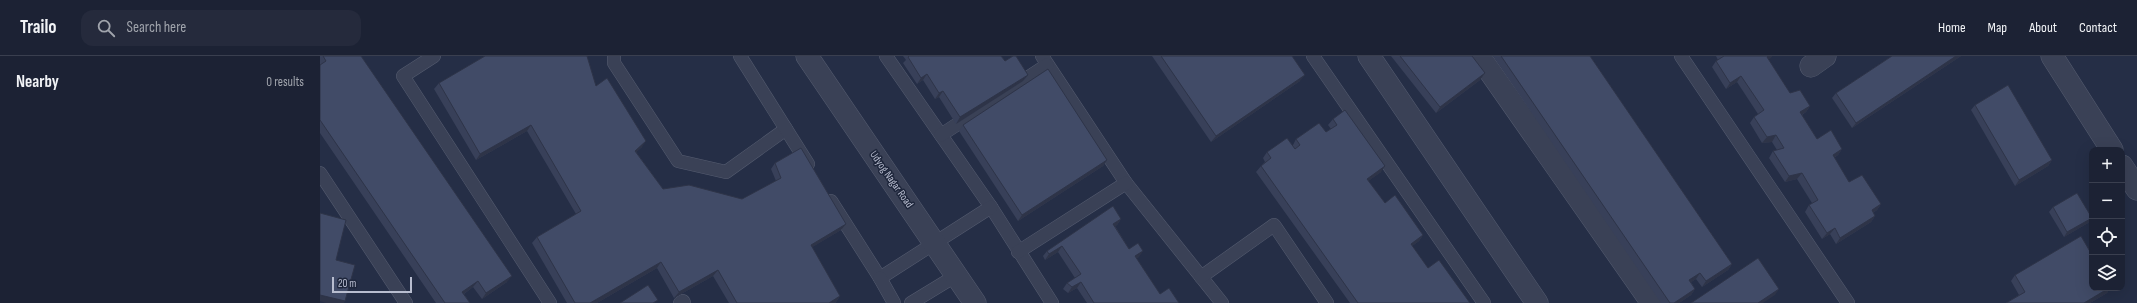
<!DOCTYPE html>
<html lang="en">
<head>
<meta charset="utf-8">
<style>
	body { margin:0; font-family:"Sofia Sans Condensed",sans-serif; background:#252a3c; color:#f1f3f6 }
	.controls { position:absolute; right:12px; bottom:12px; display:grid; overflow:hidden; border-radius:8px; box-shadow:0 4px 16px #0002 }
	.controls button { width:36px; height:36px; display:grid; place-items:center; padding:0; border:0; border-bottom:1px solid #3a3f4f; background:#1c2234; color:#f1f3f6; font:20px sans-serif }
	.scale { position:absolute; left:12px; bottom:10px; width:80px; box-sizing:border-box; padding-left:4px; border:2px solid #b8bdcf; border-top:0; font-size:11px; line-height:14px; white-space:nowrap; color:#b8bdcf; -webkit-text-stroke:3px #1e263b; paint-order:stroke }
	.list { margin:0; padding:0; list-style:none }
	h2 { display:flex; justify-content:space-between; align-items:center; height:52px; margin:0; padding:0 16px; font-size:17px }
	h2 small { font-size:13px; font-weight:400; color:#a0a4ac }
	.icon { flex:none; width:22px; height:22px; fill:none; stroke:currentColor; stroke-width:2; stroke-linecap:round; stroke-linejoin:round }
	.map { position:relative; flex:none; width:1817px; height:247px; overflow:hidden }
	header { display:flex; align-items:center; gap:24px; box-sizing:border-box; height:56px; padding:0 20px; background:#1c2234; border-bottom:1px solid #3a3f4f }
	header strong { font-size:19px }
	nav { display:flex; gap:22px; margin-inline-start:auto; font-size:14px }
	.search { width:280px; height:36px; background:#252a3c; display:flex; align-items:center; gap:10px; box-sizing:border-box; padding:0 14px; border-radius:12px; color:#a0a4ac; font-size:15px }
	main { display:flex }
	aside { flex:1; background:#1c2234 }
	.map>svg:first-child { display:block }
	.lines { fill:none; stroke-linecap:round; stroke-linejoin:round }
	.lane-casing { stroke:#555c70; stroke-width:14 }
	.street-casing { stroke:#555c70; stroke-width:23 }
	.lane { stroke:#3a4156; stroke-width:13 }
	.street { stroke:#3a4156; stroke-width:22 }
	.wall { fill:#384059 }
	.shaded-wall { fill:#2e3448 }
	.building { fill:#414b67; stroke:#2e3448 }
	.labels { text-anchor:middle; stroke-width:3; stroke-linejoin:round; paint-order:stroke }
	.street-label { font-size:11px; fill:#b8bdcf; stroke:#1e263b }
</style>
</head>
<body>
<header>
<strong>Trailo</strong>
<div class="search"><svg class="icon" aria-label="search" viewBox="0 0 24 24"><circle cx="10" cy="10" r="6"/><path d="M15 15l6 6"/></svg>Search here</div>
<nav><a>Home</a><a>Map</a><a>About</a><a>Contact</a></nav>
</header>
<main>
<aside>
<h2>Nearby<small>0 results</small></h2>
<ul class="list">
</ul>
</aside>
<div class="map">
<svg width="1817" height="247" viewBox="0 0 1817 247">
	<rect width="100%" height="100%" fill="#252e46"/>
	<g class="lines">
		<defs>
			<g id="lane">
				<path d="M114,0L83,20L230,247"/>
				<path d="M294,0V7L358,105L406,116L466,73"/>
				<path d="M420,0L488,108"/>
				<path d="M566,0L671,151L732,247"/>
				<path d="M722,0L806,127L902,247"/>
				<path d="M993,0L1164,247"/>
				<path d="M1361,0L1528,247"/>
				<path d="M621,79L727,9"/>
				<path d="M0,117L86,247"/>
				<path d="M511,145L560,222L671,151"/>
				<path d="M698,196L806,127"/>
				<path d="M881,221L954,169L1007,247"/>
				<path d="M560,222L574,247"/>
				<path d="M360,247L363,245L364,247"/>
				<path d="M591,247L637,219"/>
			</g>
			<g id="street">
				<path d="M487,0L655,247"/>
				<path d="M1049,0L1217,247"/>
				<path d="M1159,0L1332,247"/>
				<path d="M1732,0L1792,94"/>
				<path d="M1491,10L1505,0"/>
				<path d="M1802,110L1817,133"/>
			</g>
		</defs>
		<use href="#lane" class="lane-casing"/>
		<use href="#street" class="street-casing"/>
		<use href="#lane" class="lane"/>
		<use href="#street" class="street"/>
	</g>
	<g class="wall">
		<path d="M0,0H41L187,226L162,243L153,231L144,238L150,247H116L0,77Z"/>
		<path d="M583,0H681L685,5L708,19L703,25L636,68L619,41L615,43L603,24L597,28L583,7L586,4Z"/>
		<path d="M832,0H972L980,25L891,86Z"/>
		<path d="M1071,0H1152L1160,24L1116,57Z"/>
		<path d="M1173,0H1270L1412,208L1408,214L1382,231L1376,223L1371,226L1375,233L1371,239L1359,247H1341Z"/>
		<path d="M1396,0H1452L1448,3L1470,37L1490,50L1486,56L1482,59L1497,83L1522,93L1518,99L1514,102L1529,126L1561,148L1557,154L1553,157L1555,160L1551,166L1516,188L1510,178L1502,183L1485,156L1489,149L1492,147L1477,123L1465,126L1449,102L1453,95L1457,94L1452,86L1442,87L1430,67L1434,61L1438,58L1417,26L1406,33L1392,11L1396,5L1398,4Z"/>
		<path d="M1572,0H1641L1532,72L1512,42L1516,37Z"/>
		<path d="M119,27L276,30L322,91L316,96L343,133L422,143L456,125L451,113L455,107L521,174L492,191L520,240L516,246L515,247H409L393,220L354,242L337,212L277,247H247L212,187L217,181L256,158L207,75L156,104L114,33Z"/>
		<path d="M1655,49L1732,104L1728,110L1695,130L1651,54Z"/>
		<path d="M1013,63L1061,116L1048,125L1065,147L1103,179L1099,185L1092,190L1108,212L1150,247H1030L936,116L941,110L945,106L943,102L947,96L973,89L976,83L1006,76L1011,73L1008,69Z"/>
		<path d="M643,69L787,104L783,110L698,165L639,75Z"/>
		<path d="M1733,151L1772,162L1768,167L1744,181L1729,156Z"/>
		<path d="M801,163L797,169L795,170L809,193L819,201L816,202L840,238L859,247H767L757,232L748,237L743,233L747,227L755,222L738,196L725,204L723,200L727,195Z"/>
		<path d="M1695,219L1772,232H1790L1787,237L1770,247H1686L1699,239L1691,225Z"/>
	</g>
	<g class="shaded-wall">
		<path d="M1448,0H1452L1451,2L1442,7L1447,1Z"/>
		<path d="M1636,0H1641L1532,72L1536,67Z"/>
		<path d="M1165,17L1160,24L1116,57L1120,51Z"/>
		<path d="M607,18L603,24L597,28L601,22Z"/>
		<path d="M708,19L703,25L636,68L640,61Z"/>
		<path d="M985,19L980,25L891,86L896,80Z"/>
		<path d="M1421,20L1417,26L1406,33L1410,27Z"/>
		<path d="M623,35L619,41L615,43L619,37Z"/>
		<path d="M1490,50L1486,56L1476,62L1480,56Z"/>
		<path d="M211,69L207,75L156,104L160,98Z"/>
		<path d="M1456,79L1452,86L1442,87L1447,81Z"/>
		<path d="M326,85L322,91L311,101L315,95Z"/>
		<path d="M1522,93L1518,99L1508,105L1513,99Z"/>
		<path d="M787,104L783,110L698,165L702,159Z"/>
		<path d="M1732,104L1728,110L1695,130L1699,124Z"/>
		<path d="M1065,110L1061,116L1043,129L1047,123Z"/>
		<path d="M1482,117L1477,123L1465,126L1469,120Z"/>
		<path d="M1561,148L1557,154L1548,160L1552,154Z"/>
		<path d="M1555,160L1551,166L1516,188L1520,182Z"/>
		<path d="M1772,162L1768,167L1744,181L1747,176Z"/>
		<path d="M801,163L797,169L789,174L793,168Z"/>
		<path d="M526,168L521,174L486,195L491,189Z"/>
		<path d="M1515,172L1510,178L1502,183L1507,177Z"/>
		<path d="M1103,179L1099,185L1087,194L1091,188Z"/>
		<path d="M742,190L738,196L725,204L729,198Z"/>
		<path d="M823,195L819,201L811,205L815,200Z"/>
		<path d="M341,206L337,212L277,247H270Z"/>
		<path d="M1412,208L1408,214L1382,231L1386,225Z"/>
		<path d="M398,214L393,220L354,242L359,236Z"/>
		<path d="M1380,217L1376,223L1365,230L1369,224Z"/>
		<path d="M192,220L187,226L162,243L166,237Z"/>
		<path d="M158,225L153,231L138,242L142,236Z"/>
		<path d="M761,226L757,232L748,237L752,231Z"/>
		<path d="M1789,232H1790L1787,237L1770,247H1764Z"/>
		<path d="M1375,233L1371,239L1359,247H1354Z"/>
		<path d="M1459,233L1455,239L1443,247H1438Z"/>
		<path d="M0,239L25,245L24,247H6L0,245Z"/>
		<path d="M520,240L516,246L515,247H509Z"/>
	</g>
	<g class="building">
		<path d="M3,0H41L192,220L166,237L158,225L142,236L150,247H125L0,64V9L6,5Z"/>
		<path d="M165,0H267L276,30L287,22L326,85L315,95L343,133L369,129L422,143L461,122L455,107L481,92L526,168L491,189L520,240L509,247H417L398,214L359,236L341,206L270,247H255L217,181L261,155L211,69L160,98L119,27Z"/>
		<path d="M589,0H681L685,5L693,0H696L708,19L640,61L623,35L619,37L607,18L601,22L588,1Z"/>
		<path d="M841,0H972L985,19L896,80Z"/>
		<path d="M1080,0H1152L1165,17L1120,51Z"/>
		<path d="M1181,0H1270L1412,208L1386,225L1380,217L1369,224L1375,233L1354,247H1350Z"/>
		<path d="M1404,0H1448L1447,1L1470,37L1480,34L1490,50L1480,56L1497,83L1511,74L1522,93L1513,99L1529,126L1542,119L1561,148L1552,154L1555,160L1520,182L1515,172L1507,177L1489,149L1498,144L1482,117L1469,120L1453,95L1464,92L1456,79L1447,81L1434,61L1444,54L1421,20L1410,27L1396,5Z"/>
		<path d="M1572,0H1636L1536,67L1516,37Z"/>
		<path d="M728,13L787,104L702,159L643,69Z"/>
		<path d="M1688,29L1732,104L1699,124L1655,49Z"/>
		<path d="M1025,54L1065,110L1047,123L1065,147L1075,139L1103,179L1091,188L1108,212L1119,204L1150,247H1038L941,110L951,102L947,96L967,82L975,93L980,89L976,83L999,67L1006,76L1017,69L1013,63Z"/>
		<path d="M1757,137L1772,162L1747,176L1733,151Z"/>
		<path d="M793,150L801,163L793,168L809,193L818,187L823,195L815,200L840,238L849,232L859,247H774L761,226L752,231L747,227L761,218L742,190L729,198L727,195Z"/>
		<path d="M0,157L26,164L16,204L35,209L25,245L0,239Z"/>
		<path d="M1761,180L1772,199V232H1789L1764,247H1686L1705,236L1695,219Z"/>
		<path d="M1438,202L1459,233L1438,247H1371Z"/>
		<path d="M328,229L338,244L333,247H300Z"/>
	</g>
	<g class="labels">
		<g class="street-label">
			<text transform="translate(572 123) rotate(55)" y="4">Udyog Nagar Road</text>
		</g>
	</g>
</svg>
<div class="controls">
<button>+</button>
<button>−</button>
<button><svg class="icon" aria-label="locate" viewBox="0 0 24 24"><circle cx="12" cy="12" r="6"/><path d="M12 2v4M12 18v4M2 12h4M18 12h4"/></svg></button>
<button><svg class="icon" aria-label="layers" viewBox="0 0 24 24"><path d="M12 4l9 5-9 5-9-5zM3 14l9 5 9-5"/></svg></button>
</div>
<div class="scale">20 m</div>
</div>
</main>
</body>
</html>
